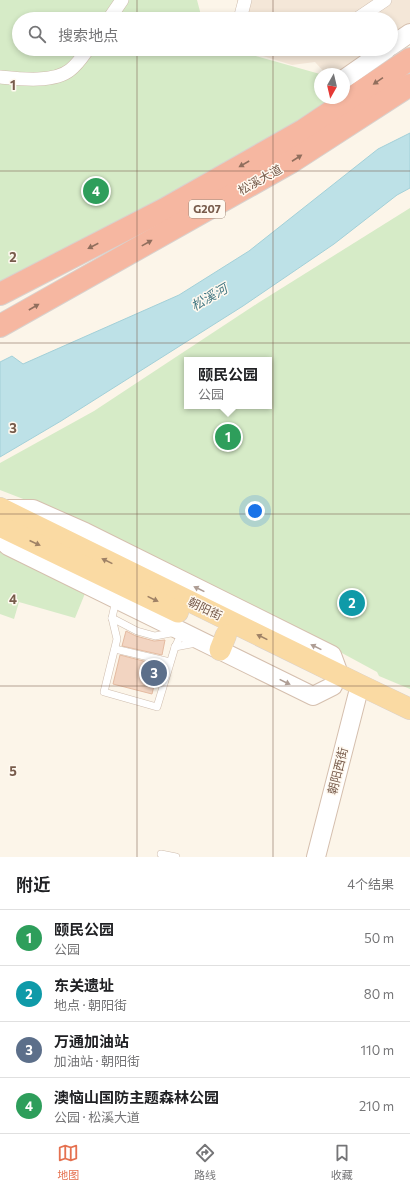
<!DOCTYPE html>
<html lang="zh">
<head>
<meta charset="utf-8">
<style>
	body { margin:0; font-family:Commissioner,"Noto Sans SC",sans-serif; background:#f6f6f6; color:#202124 }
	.compass { position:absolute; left:314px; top:68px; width:36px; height:36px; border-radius:50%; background:#fff; box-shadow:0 2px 6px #0003; rotate:188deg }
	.you { position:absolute; left:255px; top:511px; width:14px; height:14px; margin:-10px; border:3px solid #fff; border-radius:50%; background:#1a73e8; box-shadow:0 0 0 6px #1a73e833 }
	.badge { display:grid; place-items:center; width:26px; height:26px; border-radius:50%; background:#e57150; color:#fff; font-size:13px; font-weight:700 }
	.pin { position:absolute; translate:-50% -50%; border:2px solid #fff; box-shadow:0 1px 4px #0006 }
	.popup { position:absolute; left:184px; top:357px; width:88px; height:52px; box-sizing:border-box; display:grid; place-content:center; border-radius:0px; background:#fff; filter:drop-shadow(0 1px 3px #0005); font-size:13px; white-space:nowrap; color:#757577 }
	.popup b { font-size:15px; color:#202124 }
	.popup::after { content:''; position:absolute; left:50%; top:100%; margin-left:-8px; border:8px solid transparent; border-top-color:#fff }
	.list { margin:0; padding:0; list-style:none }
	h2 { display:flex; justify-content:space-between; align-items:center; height:52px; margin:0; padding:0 16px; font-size:17px }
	h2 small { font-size:13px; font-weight:400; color:#757577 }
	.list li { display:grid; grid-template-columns:26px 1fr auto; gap:12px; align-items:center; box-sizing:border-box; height:56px; padding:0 16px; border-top:1px solid #e0e0e0 }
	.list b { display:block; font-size:15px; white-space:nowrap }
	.list p { margin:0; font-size:13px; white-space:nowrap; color:#757577 }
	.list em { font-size:13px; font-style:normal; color:#757577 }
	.icon { flex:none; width:22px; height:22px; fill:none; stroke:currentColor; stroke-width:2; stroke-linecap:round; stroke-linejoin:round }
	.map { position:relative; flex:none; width:410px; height:857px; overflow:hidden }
	.search { position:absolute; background:#fff; box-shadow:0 2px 6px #0003; left:12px; right:12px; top:12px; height:44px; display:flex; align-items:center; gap:10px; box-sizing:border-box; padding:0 14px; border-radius:22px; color:#757577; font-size:15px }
	.sheet { height:276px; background:#fff }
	nav { display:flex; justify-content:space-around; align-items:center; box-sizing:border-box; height:56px; border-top:1px solid #e0e0e0; background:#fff; font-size:11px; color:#757577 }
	nav a { display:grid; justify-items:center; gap:2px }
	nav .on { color:#e57150 }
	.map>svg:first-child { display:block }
	.residential { fill:#f4e7d8 }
	.green { fill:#d6ebc7; fill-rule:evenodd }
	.water { fill:#bde1e7; stroke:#a3d0d8 }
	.building { fill:#f2d4c1; stroke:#e5bba1 }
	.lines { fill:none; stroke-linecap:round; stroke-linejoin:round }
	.lane-casing { stroke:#cfbdae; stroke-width:8 }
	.street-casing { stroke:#cfbdae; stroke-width:14 }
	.secondary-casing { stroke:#d5bfae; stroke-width:20 }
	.primary-casing { stroke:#d9d1cd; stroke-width:22 }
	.highway-casing { stroke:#d9d1cd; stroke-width:24 }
	.lane { stroke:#fff; stroke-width:7 }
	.street { stroke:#fff; stroke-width:13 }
	.secondary { stroke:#fff; stroke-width:18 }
	.primary { stroke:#fadaa3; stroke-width:21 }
	.highway { stroke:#f6b7a1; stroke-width:22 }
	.oneway { fill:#916e5d }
	.oneway2 { fill:#9f8266 }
	.oneway3 { fill:#ae9d94 }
	.grid { fill:none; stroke:#785c4c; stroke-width:1; stroke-opacity:0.55 }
	.labels { text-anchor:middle; stroke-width:3; stroke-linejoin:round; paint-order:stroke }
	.shield { fill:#fff9f0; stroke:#a08b7d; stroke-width:1 }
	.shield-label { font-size:11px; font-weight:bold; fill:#785c4c }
	.street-label { font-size:12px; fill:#785c4c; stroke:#fff9f0 }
	.water-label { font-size:13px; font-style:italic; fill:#437883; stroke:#fff9f0 }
	.grid-label { font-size:13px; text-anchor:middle; font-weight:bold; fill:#785c4c; stroke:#fff9f0; stroke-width:3; stroke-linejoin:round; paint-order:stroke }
</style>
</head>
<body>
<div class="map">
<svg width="410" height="857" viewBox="0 0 410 857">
	<rect width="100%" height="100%" fill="#fcf5e9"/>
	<g class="residential">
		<path d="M237,0H410V25L391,38V19H238Z"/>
		<path d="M240,49H375L339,74H326L315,62L292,65Z"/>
	</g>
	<g class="green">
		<path d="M0,0H197L202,19H19V49H231L320,74V98H344L0,297Z"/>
		<path d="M410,208V689L379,676L377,672L329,646L31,502L0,490V463L94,411L258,303ZM187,360H269V406H187Z"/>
		<path d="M0,545L86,591L75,618L19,602L14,619L0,614Z"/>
	</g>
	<path class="water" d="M410,133V188L397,195L334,244L243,306L61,421L0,457V362L12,356L23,364L179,295L249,251L378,149Z"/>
	<g class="building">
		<path d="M126,631L136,636L154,641L165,640L162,655L122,646Z"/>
		<path d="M120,655L159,665L152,694L113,684Z"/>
	</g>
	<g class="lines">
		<defs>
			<g id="lane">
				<path d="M116,600L112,618L117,639L104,692L157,707L175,647L183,631"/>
				<path d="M112,618L137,631L155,636L176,632"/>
				<path d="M175,647L196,643"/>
				<path d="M115,649L170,662"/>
				<path d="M161,854L176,857"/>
			</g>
			<g id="street">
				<path d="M109,19L122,0"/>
				<path d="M240,19L245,0"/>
				<path d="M357,19L385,0"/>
				<path d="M313,49H314"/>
				<path d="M0,77C20,79 54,83 70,70C77,65 83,56 88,49"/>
			</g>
			<g id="secondary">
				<path d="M391,46L410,33"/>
				<path d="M344,79L387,49"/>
				<path d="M2,509H33L85,532L332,655L339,674"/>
				<path d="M0,538L8,546L313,696L333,686"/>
				<path d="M316,857L360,685"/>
			</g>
			<g id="primary">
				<path d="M0,508L360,685L410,709"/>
				<path d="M0,526L178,612"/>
				<path d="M220,650L226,635"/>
			</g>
			<g id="highway">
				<path d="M0,294L165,209L304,130L410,59"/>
				<path d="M0,326L291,162L410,85"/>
			</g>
		</defs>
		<use href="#lane" class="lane-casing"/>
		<use href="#street" class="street-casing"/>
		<use href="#secondary" class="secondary-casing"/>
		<use href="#primary" class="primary-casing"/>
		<use href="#highway" class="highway-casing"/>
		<use href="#lane" class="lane"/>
		<use href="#street" class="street"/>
		<use href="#secondary" class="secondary"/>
		<use href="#primary" class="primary"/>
		<use href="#highway" class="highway"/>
	</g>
	<defs><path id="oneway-solid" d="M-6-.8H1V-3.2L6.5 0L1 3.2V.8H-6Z"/></defs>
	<g class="oneway">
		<use href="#oneway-solid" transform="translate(378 81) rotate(146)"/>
		<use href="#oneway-solid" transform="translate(297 158) rotate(-33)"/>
		<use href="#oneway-solid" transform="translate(244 164) rotate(150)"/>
		<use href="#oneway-solid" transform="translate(147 243) rotate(-29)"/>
		<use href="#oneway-solid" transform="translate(93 246) rotate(153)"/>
		<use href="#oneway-solid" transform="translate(34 307) rotate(-30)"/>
	</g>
	<g class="oneway2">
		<use href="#oneway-solid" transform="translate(35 543) rotate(25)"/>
		<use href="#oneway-solid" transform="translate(107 561) rotate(-154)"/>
		<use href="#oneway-solid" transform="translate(153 599) rotate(26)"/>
		<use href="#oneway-solid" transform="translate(262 637) rotate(-154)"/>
	</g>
	<g class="oneway3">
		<use href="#oneway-solid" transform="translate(199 589) rotate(-154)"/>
		<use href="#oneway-solid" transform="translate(316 647) rotate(-154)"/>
		<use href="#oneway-solid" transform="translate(285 682) rotate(26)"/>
	</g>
	<path class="grid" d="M137,0V19M273,0V19M137,49V857M273,49V857M0,171H410M0,343H410M0,514H410M0,686H410"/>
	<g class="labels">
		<rect class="shield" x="189" y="200" width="36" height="18" rx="3"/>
		<g class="shield-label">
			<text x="207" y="213">G207</text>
		</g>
		<g class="street-label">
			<text transform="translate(260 180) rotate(-29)" y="4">松溪大道</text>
			<text transform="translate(205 609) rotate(26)" y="4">朝阳街</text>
			<text transform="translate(338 771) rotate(-76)" y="4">朝阳西街</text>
		</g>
		<g class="water-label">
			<text transform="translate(209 297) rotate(-30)" y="5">松溪河</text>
		</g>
	</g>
	<g class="grid-label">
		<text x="13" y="90">1</text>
		<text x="13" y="262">2</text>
		<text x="13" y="433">3</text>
		<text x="13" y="604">4</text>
		<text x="13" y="776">5</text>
	</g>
</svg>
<svg class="compass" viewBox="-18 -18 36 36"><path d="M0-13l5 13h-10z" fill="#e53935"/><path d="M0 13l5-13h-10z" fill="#757577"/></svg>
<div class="you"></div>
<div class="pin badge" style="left:228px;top:437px;background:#2e9e5b">1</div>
<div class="popup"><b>颐民公园</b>公园</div>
<div class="pin badge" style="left:352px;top:603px;background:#0f9aa8">2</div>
<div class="pin badge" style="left:154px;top:673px;background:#5c6f8a">3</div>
<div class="pin badge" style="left:96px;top:191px;background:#2e9e5b">4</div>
<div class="search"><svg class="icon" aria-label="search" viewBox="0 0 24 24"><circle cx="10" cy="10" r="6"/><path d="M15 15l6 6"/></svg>搜索地点</div>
</div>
<section class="sheet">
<h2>附近<small>4个结果</small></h2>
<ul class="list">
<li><span class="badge" style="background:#2e9e5b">1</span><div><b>颐民公园</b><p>公园</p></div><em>50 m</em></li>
<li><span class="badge" style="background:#0f9aa8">2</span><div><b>东关遗址</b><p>地点 · 朝阳街</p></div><em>80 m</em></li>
<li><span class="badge" style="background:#5c6f8a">3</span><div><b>万通加油站</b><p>加油站 · 朝阳街</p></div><em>110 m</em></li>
<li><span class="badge" style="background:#2e9e5b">4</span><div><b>澳恼山国防主题森林公园</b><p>公园 · 松溪大道</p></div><em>210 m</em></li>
</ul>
</section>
<nav>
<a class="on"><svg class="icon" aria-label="map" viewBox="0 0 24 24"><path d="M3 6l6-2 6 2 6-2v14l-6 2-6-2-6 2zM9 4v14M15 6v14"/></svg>地图</a>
<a><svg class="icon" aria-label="directions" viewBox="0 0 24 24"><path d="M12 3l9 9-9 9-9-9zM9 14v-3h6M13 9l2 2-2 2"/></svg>路线</a>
<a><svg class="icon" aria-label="saved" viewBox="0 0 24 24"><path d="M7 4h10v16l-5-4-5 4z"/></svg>收藏</a>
</nav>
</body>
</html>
